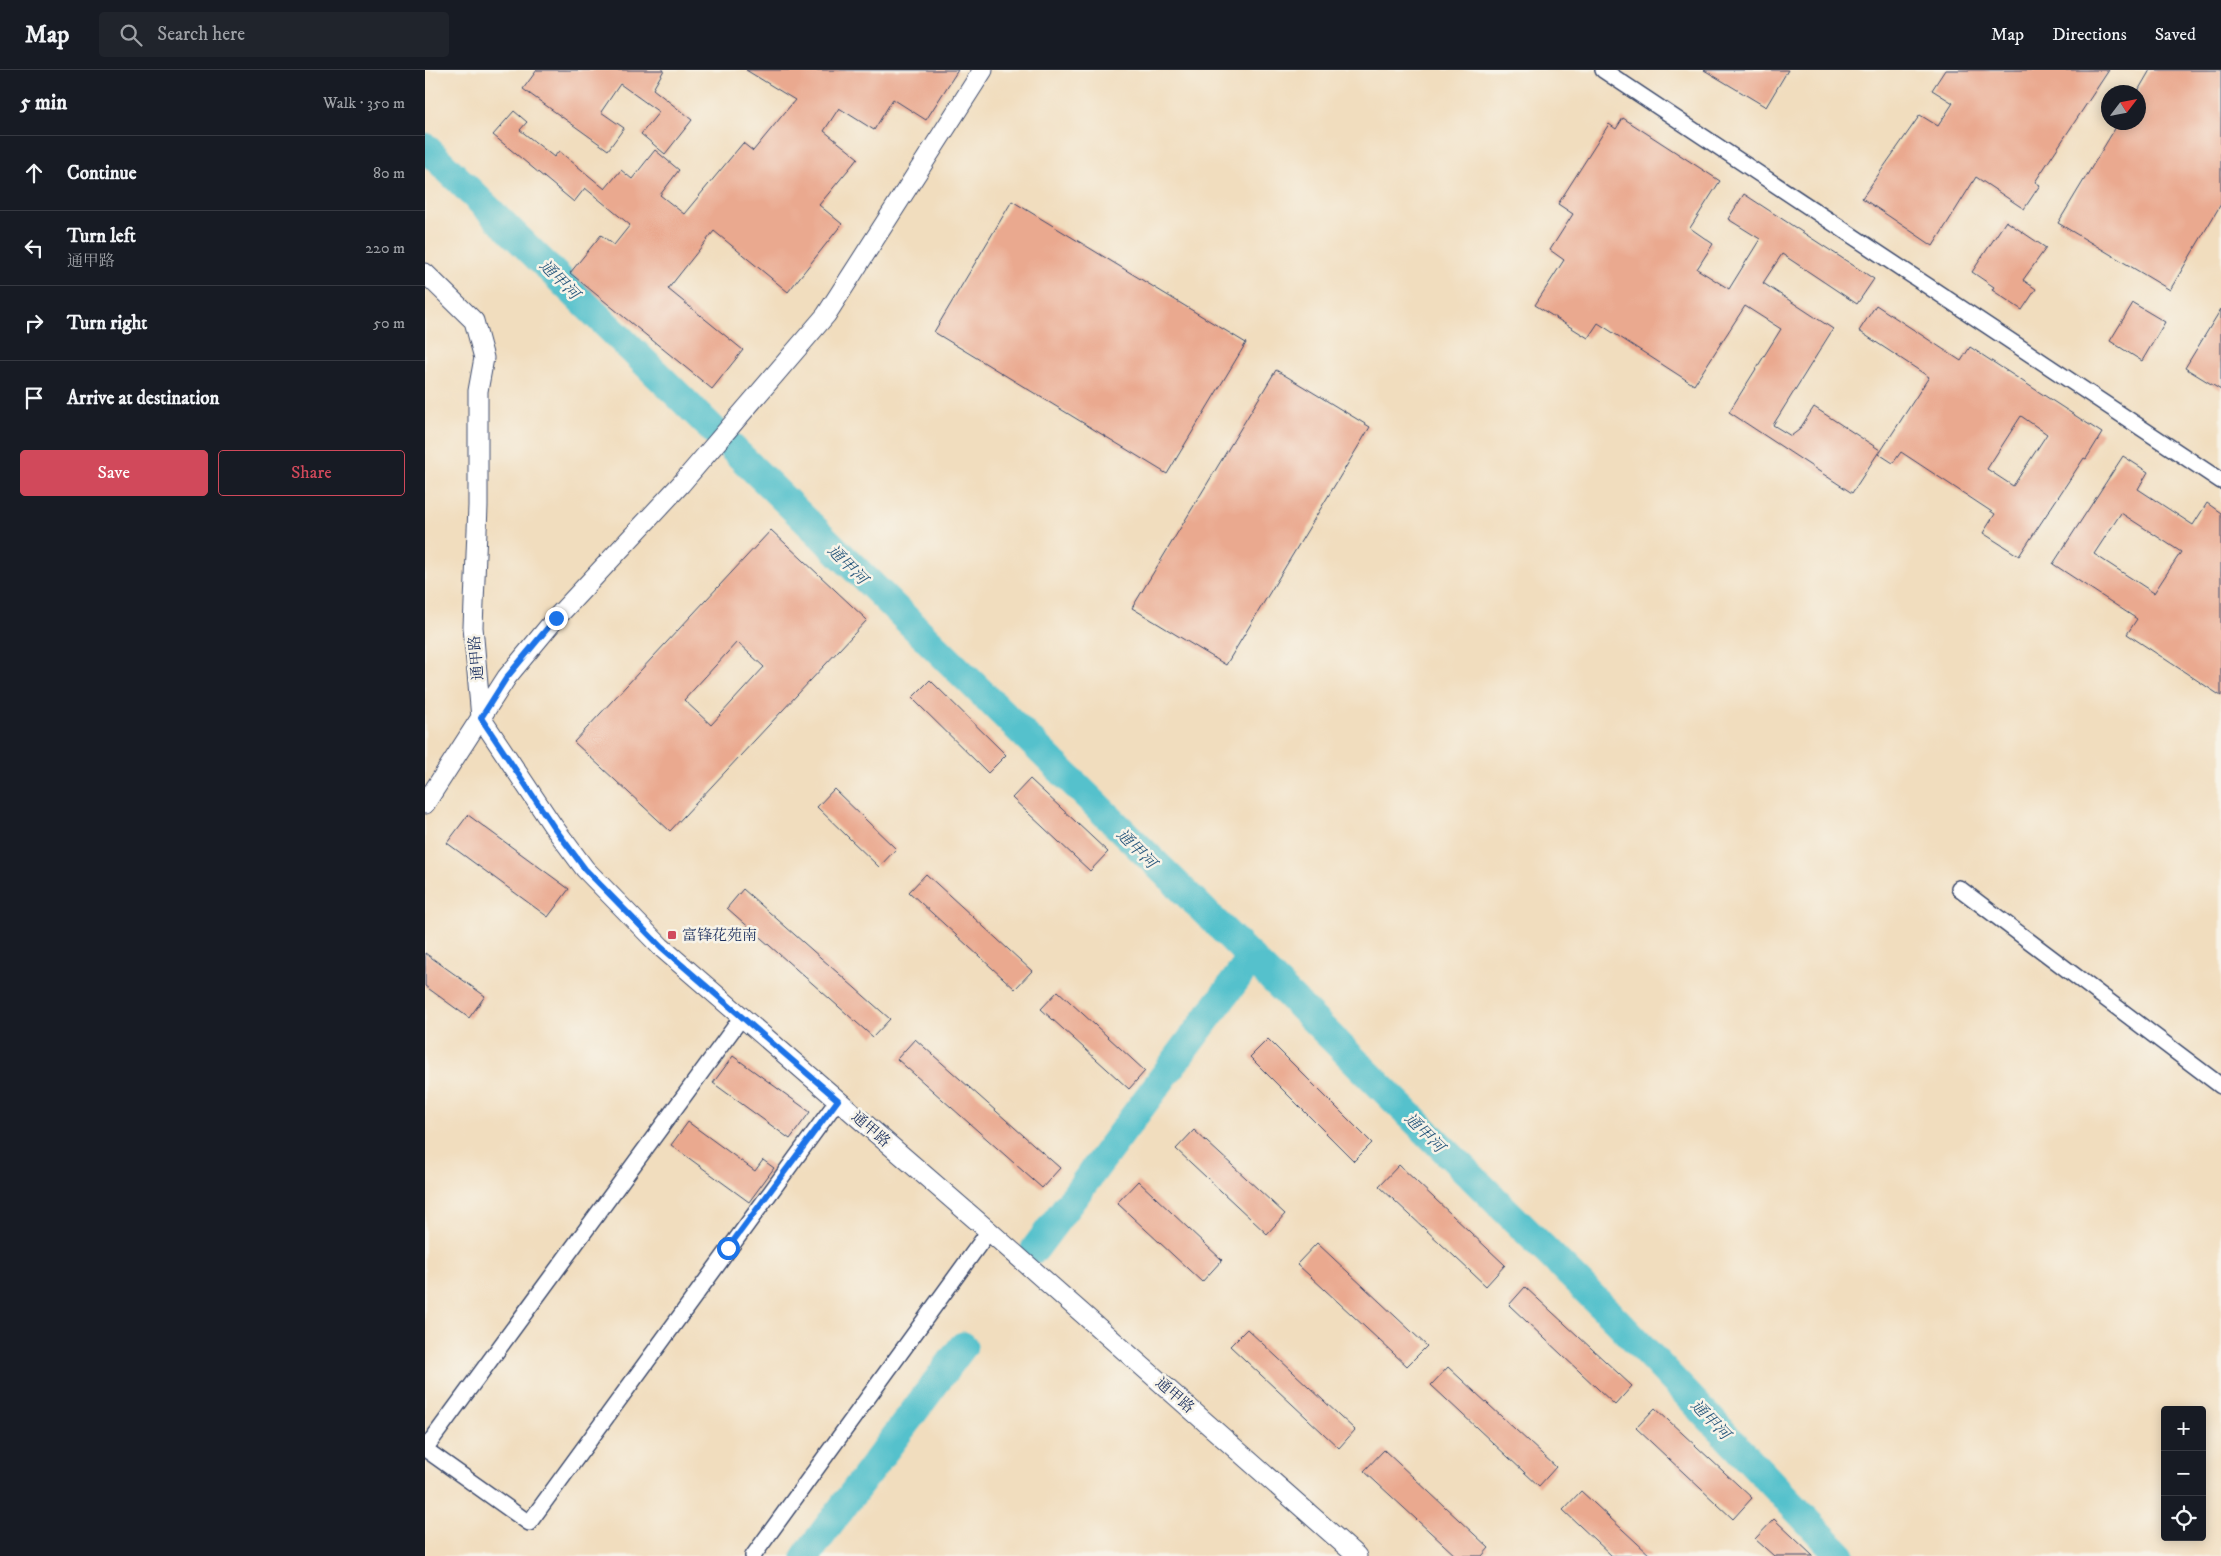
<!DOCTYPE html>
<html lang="en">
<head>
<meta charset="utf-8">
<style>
	body { margin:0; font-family:"IM FELL DW Pica","Noto Serif SC",serif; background:#20242c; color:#f1f3f6 }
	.controls { position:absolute; right:15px; bottom:15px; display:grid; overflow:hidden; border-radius:5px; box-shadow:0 2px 12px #0003 }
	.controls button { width:45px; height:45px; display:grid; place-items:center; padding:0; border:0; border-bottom:1px solid #363941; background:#171b24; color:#f1f3f6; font:25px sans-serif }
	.compass { position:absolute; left:1676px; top:15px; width:45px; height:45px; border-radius:50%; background:#171b24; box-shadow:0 2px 12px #0003; rotate:58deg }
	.stop { position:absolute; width:15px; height:15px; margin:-11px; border:4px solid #1a73e8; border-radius:50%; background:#fff }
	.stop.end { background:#1a73e8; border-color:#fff; box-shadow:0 1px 5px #0008 }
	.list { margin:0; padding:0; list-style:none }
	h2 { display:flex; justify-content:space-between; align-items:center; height:65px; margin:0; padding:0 20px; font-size:21px }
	h2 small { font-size:16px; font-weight:400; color:#9ea1a6 }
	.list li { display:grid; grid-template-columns:32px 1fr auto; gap:15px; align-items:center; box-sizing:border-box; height:75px; padding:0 20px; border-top:1px solid #363941 }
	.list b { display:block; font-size:19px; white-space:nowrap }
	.list p { margin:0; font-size:16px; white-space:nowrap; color:#9ea1a6 }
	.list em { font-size:16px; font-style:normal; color:#9ea1a6 }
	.actions { display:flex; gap:10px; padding:15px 20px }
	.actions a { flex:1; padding:11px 0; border:1px solid #d1495b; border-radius:5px; text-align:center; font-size:18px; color:#d1495b }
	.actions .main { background:#d1495b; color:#fff }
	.icon { flex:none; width:28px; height:28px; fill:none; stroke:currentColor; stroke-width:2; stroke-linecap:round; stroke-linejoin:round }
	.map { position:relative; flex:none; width:1796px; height:1486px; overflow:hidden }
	header { display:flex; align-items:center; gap:30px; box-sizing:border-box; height:70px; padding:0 25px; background:#171b24; border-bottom:1px solid #363941 }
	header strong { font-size:24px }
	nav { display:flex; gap:28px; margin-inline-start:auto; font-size:18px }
	.search { width:350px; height:45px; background:#20242c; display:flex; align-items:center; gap:12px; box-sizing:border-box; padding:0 18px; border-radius:5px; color:#9ea1a6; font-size:19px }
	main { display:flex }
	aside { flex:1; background:#171b24 }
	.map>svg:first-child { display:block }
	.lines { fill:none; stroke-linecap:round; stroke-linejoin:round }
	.river { stroke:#54c1cc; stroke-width:29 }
	.building { fill:#eaa98f; fill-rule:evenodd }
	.minor-casing { stroke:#3b496c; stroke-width:18 }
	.tertiary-casing { stroke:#3b496c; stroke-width:21 }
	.minor { stroke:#fff; stroke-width:15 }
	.tertiary { stroke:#fff; stroke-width:19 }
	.route { stroke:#1a73e8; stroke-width:6 }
	.poi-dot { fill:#d1495b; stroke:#f7f3e8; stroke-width:2 }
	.labels { text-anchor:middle; stroke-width:5; stroke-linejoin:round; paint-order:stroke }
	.street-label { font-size:15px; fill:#1b2f5e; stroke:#f7f3e8 }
	.poi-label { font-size:15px; fill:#1b2f5e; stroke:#f7f3e8; text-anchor:start }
	.water-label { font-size:16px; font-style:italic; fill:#2c5b7f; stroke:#f7f3e8 }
</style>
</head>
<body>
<header>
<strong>Map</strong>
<div class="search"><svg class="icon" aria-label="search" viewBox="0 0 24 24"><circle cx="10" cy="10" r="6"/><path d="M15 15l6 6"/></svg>Search here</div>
<nav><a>Map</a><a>Directions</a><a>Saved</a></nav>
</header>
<main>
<aside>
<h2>5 min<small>Walk · 350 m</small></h2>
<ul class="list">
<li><svg class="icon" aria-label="ahead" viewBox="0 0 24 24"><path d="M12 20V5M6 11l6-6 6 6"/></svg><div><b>Continue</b></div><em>80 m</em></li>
<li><svg class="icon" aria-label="left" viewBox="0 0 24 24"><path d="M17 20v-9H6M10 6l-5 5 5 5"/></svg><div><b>Turn left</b><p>通甲路</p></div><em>220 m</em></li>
<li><svg class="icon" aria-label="right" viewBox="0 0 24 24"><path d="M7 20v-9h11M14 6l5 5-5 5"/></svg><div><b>Turn right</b></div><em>50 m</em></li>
<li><svg class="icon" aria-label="arrive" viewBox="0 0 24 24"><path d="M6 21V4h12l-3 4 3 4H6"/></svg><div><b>Arrive at destination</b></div></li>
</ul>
<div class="actions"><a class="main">Save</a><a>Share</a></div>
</aside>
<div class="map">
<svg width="1796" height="1486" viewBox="0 0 1796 1486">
	<rect width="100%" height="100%" fill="#f7f3e8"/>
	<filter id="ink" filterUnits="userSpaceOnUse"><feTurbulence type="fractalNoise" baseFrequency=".02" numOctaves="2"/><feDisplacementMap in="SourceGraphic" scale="10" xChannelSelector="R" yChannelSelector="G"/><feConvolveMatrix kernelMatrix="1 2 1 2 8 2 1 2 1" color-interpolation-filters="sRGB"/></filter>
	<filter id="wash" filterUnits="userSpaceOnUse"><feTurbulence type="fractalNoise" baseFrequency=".0096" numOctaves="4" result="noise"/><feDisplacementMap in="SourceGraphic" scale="20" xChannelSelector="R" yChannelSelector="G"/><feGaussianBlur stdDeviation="1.12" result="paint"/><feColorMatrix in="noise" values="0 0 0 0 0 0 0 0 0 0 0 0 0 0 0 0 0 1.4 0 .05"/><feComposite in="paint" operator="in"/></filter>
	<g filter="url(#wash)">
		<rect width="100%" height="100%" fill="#f1ddbe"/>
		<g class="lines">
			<g class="river">
				<path d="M0,77L769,831L1194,1253L1416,1486"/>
				<path d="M610,1179L827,888"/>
				<path d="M381,1486L538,1276"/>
			</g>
		</g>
		<g id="blocks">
			<g class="building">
				<path d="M112,0H239L228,19L267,50L240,84L216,64L234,42L195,14L176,42L199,58L183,80L98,19Z"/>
				<path d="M321,0H533L501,50L468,29L449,60L414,38L399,61L433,88L394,135L417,154L363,222L289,161L243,219L318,280L287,319L145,203L176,165L189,175L205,155L160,118L149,132L68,65L89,41L102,52L95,60L129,87L134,81L180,119L196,100L207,109L230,80L254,100L235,125L259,144L318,73L328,81L370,30Z"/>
				<path d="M1279,0H1363L1341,37Z"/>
				<path d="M1520,0H1684L1610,112L1615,115L1599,139L1551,107L1508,176L1437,128L1495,45L1513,56L1528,33L1507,20Z"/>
				<path d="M1725,0H1796V134L1745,220L1633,153L1694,52H1714V19Z"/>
				<path d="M1198,48L1295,111L1265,158L1288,174L1272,199L1304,219L1335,169L1303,149L1319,124L1449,209L1432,234L1357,184L1338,213L1408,259L1348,355L1366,366L1374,360L1389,337L1455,380L1427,423L1304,342L1356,259L1320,236L1269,315L1173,253L1163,268L1110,235L1139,190L1125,180L1148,144L1133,134L1184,54L1191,59Z"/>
				<path d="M587,131L821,273L742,404L509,262Z"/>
				<path d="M1581,151L1621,178L1598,210L1611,219L1597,240L1567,220L1569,217L1547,202Z"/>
				<path d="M1708,233L1740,252L1717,291L1685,271Z"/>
				<path d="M1451,235L1536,291L1545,277L1677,363L1661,389L1659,388L1594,486L1558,463L1570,444L1476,382L1468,393L1454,384L1504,307L1434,261ZM1596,346L1622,364L1588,416L1562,399Z"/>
				<path d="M1796,239V320L1760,298Z"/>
				<path d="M851,300L945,357L801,595L707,538Z"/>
				<path d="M1698,386L1723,402L1713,419L1768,455L1782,433L1796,443V626L1702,564L1712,549L1628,494ZM1696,443L1756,482L1729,523L1669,484Z"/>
				<path d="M346,460L442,550L245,761L149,672ZM312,572L339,597L286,655L259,630Z"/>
				<path d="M505,610L581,685L563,703L487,628Z"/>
				<path d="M605,709L683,782L665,801L587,728Z"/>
				<path d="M409,719L471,779L454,797L392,737Z"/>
				<path d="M43,745L144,819L123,847L22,773Z"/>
				<path d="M501,804L607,901L590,919L484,822Z"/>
				<path d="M318,819L465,949L448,967L302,838Z"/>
				<path d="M0,883L60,926L44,948L0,916Z"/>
				<path d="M633,921L720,1001L704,1019L616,939Z"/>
				<path d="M490,969L635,1098L617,1118L472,989Z"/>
				<path d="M843,969L947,1073L929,1091L825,987Z"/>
				<path d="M308,986L385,1042L365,1069L288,1013Z"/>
				<path d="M263,1052L330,1101L338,1090L349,1098L324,1132L246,1075Z"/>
				<path d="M769,1060L860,1144L842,1164L751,1079Z"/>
				<path d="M974,1095L1080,1195L1061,1216L954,1116Z"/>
				<path d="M713,1111L797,1190L777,1212L692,1133Z"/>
				<path d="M892,1173L1002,1276L982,1296L872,1194Z"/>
				<path d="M1100,1217L1207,1316L1190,1335L1084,1235Z"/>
				<path d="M822,1259L930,1360L914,1378L805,1276Z"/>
				<path d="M1023,1297L1131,1397L1114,1416L1006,1315Z"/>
				<path d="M1230,1338L1327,1428L1308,1449L1211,1358Z"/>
				<path d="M959,1380L1064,1478L1057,1486H1031L939,1401Z"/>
				<path d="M1156,1421L1226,1486H1187L1138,1440Z"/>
				<path d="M1349,1449L1388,1486H1349L1330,1469Z"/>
			</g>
		</g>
	</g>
	<g filter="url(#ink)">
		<use href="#blocks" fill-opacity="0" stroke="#3b496c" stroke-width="1"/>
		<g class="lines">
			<defs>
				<g id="minor">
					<path d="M1178,0L1796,411"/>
					<path d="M1534,818L1796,1016"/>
					<path d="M0,1379L104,1453L413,1030"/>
					<path d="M0,1379L317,947"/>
					<path d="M328,1486L564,1161"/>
				</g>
				<g id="tertiary">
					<path d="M0,203L49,251L59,288L53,321V436L48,557L56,648L128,756L160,799L236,877L564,1161L932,1486"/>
					<path d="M0,734L82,607L131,548L256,414L401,245L558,0"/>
				</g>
			</defs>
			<use href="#minor" class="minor-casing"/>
			<use href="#tertiary" class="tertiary-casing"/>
			<use href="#minor" class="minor"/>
			<use href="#tertiary" class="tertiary"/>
		</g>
	</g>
	<g class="lines" filter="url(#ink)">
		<path class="route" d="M131,548L82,607L56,648L128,756L160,799L236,877L413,1030L303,1178"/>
	</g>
	<rect class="poi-dot" x="242" y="860" width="10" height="10" rx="2.5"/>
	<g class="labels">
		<g class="street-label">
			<text transform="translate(51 588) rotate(-95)" y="5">通甲路</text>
			<text transform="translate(446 1059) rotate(41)" y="5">通甲路</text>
			<text transform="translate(750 1325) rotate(41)" y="5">通甲路</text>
		</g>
		<g class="poi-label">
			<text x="257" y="870">富锋花苑南</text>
		</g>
		<g class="water-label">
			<text transform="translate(135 209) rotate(45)" y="6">通甲河</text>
			<text transform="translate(423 494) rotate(45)" y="6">通甲河</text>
			<text transform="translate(712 778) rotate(45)" y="6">通甲河</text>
			<text transform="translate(1000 1062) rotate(45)" y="6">通甲河</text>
			<text transform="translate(1286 1349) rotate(46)" y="6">通甲河</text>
		</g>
	</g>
</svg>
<div class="controls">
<button>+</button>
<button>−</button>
<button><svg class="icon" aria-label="locate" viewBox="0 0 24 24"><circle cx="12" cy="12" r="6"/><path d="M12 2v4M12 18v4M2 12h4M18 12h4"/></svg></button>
</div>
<svg class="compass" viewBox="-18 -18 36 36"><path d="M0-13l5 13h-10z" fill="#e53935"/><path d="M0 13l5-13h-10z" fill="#9ea1a6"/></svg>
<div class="stop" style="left:303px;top:1178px"></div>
<div class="stop end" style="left:131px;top:548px"></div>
</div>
</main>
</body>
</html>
